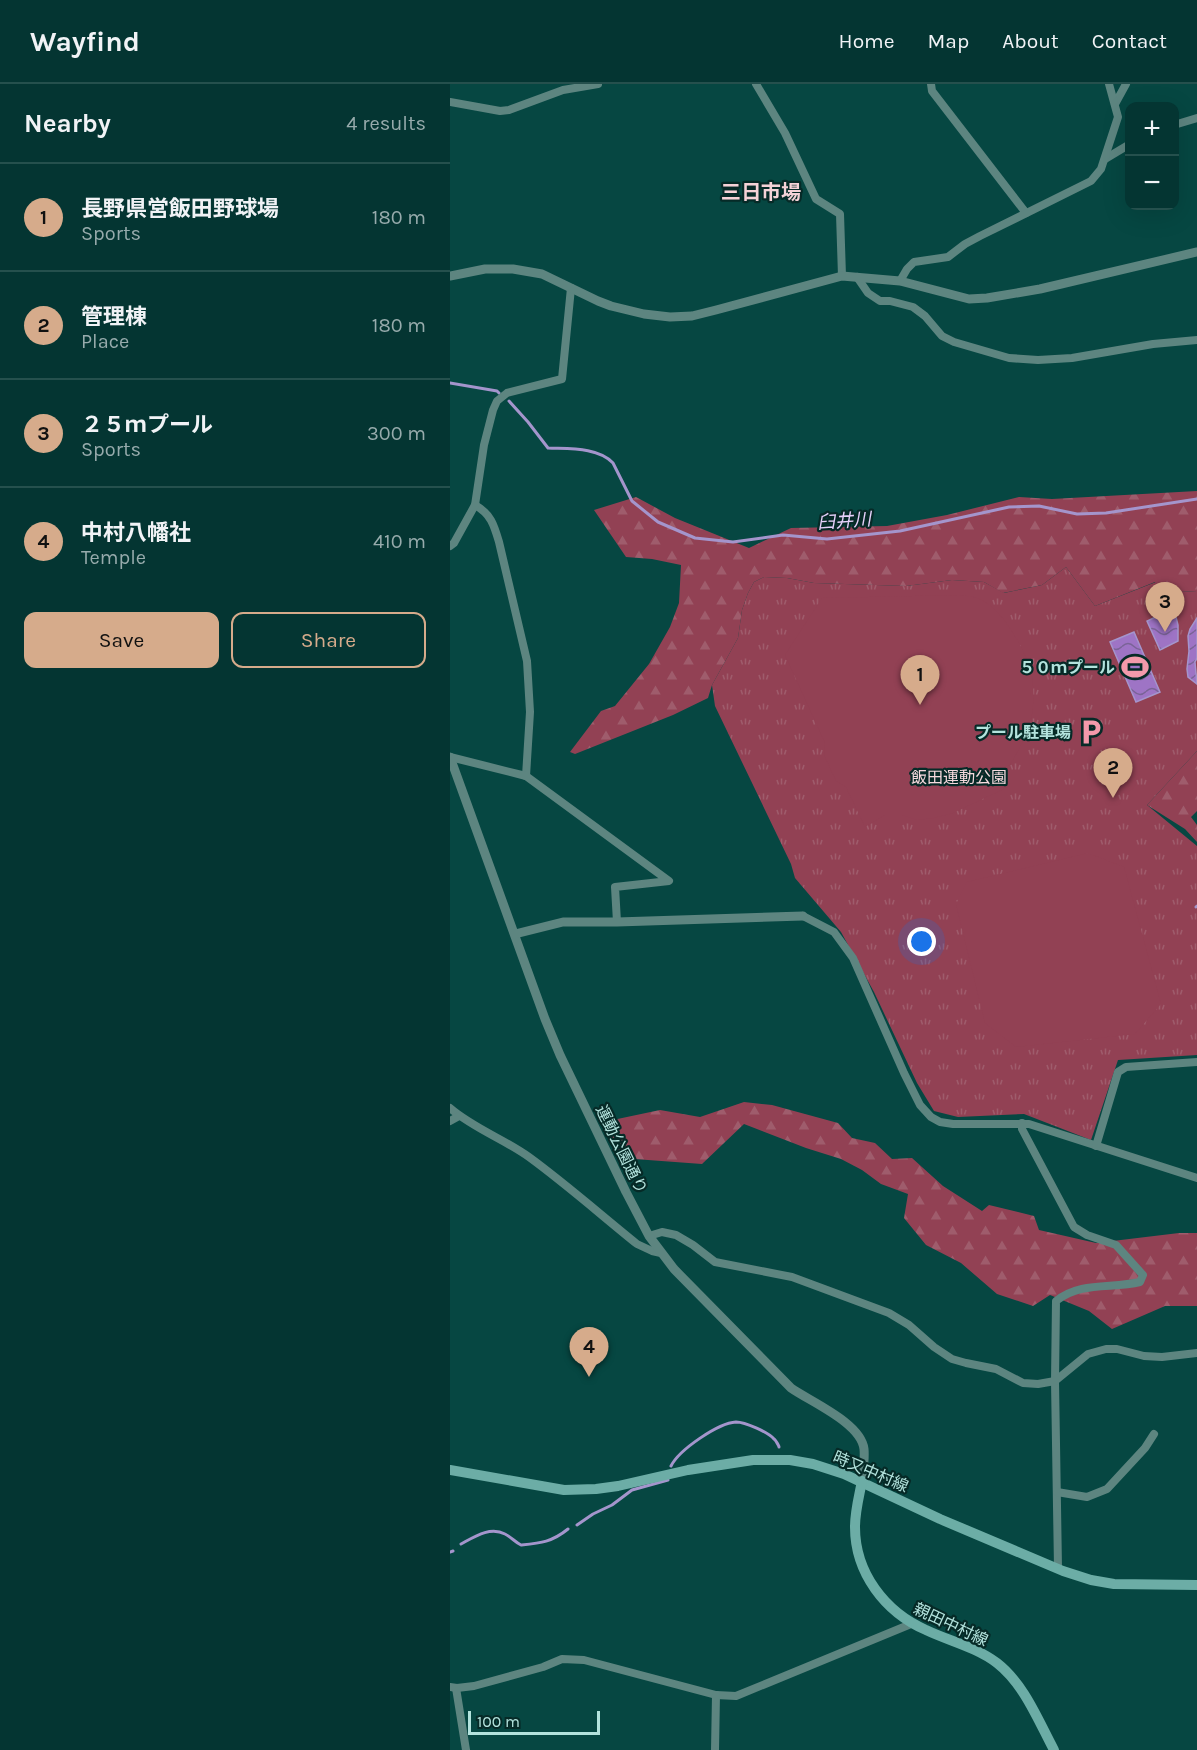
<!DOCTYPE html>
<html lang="en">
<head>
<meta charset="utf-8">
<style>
	body { margin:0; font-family:Karla,"Noto Sans JP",sans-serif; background:#0d3d3a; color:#f1f3f6 }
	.controls { position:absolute; right:18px; top:18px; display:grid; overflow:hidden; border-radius:12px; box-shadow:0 6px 24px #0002 }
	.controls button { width:54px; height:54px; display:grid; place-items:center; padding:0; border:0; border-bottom:2px solid #25504d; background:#043532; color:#f1f3f6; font:30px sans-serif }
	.scale { position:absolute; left:18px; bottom:15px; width:132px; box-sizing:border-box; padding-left:6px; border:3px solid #b3e3dd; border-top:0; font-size:16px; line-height:21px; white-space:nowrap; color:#b3e3dd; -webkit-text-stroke:4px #062a27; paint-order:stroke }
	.you { position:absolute; left:472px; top:858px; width:21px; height:21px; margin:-15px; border:4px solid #fff; border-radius:50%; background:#1a73e8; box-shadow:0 0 0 9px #1a73e833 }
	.badge { display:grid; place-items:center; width:39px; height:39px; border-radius:50%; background:#d6ab8b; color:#111; font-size:20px; font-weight:700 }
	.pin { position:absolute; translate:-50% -50px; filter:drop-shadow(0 2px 3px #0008) }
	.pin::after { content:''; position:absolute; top:32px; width:21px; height:18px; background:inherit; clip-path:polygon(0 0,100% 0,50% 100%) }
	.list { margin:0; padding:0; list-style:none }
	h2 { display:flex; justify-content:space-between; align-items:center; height:78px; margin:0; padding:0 24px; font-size:26px }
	h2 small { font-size:20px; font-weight:400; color:#97abac }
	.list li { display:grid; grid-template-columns:39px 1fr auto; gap:18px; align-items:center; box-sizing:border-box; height:108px; padding:0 24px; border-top:2px solid #25504d }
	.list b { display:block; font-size:22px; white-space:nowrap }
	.list p { margin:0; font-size:20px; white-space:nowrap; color:#97abac }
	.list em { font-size:20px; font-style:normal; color:#97abac }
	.actions { display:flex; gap:12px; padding:18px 24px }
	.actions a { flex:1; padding:14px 0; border:2px solid #d6ab8b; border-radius:12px; text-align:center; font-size:21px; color:#d6ab8b }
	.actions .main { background:#d6ab8b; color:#111 }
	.map { position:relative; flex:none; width:747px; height:1666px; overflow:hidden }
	header { display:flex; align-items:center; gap:36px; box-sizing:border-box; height:84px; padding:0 30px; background:#043532; border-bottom:2px solid #25504d }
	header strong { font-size:28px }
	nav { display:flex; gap:33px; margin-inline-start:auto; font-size:21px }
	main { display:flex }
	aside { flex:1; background:#043532 }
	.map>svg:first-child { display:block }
	.grass { fill:url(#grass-tufts) }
	.forest { fill:url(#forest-firs) }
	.pitch { fill:#924154 }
	.water { fill:url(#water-waves); stroke:#a495cc; stroke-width:1.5 }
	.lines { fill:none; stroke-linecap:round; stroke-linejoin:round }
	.stream { stroke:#a495cc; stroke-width:3 }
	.minor { stroke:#5d8580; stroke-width:8 }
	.tertiary { stroke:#5d8580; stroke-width:9 }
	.secondary { stroke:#6cada6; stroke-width:10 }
	.labels { text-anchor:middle; stroke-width:4.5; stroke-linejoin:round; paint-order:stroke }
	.poi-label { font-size:16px; font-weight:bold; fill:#b3e3dd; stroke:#062a27; text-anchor:end }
	.park-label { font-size:16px; fill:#f5d9dd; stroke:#062a27 }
	.street-label { font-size:16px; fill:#b3e3dd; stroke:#062a27 }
	.water-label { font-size:18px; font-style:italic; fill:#e5d0fa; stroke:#062a27 }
	.quarter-label { font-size:20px; font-weight:bold; fill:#f5d2d7; stroke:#062a27 }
</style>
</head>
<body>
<header>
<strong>Wayfind</strong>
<nav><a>Home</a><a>Map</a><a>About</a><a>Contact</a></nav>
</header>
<main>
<aside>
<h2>Nearby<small>4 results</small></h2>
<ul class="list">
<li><span class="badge">1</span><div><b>長野県営飯田野球場</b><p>Sports</p></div><em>180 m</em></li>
<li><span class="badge">2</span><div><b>管理棟</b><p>Place</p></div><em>180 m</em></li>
<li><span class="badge">3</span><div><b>２５ｍプール</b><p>Sports</p></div><em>300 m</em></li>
<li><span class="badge">4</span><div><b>中村八幡社</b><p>Temple</p></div><em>410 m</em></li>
</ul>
<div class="actions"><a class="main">Save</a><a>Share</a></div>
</aside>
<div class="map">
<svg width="747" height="1666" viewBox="0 0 747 1666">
	<defs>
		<pattern id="grass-tufts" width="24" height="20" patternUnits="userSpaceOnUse" patternTransform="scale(1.5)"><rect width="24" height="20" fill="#924154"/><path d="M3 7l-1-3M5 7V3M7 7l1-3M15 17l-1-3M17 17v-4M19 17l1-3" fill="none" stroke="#9f5c6c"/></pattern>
		<pattern id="forest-firs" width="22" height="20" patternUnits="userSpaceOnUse" patternTransform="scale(1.5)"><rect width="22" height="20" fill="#924154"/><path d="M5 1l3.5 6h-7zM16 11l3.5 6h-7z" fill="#9f5c6c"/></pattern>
		<pattern id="water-waves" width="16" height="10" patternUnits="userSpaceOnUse" patternTransform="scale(1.5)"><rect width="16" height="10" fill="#9e74c5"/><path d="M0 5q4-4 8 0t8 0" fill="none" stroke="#7a6397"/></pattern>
	</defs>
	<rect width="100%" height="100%" fill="#064742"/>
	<path class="grass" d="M616,483L645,522L706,498L713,509L747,507V667L697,721L747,762V971L668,976L641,1056L574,1030L508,1033L484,1027L467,999L424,908L391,848L345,794L341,780L265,622L262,601L288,554L292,526L298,509L304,498L314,493L337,494L364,499L456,502L502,496L534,498L554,509L592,501Z"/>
	<g class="forest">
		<path d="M747,407V507L713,509L705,498L645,522L616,483L592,501L553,509L534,498L502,496L456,502L364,499L337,494L314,493L304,498L298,509L292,526L288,554L262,601L258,614L223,631L125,670L120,668L151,627L165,622L199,580L220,543L229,519L231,481L202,475L176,473L144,426L186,413L225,434L299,464L341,444L437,442L497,431L569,413L602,415Z"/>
		<path d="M747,667V727L741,733L747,741V758L735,745L697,721Z"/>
		<path d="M294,1018L322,1021L388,1039L402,1054L425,1059L442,1075L462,1074L493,1102L532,1127L539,1121L584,1132L589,1146L646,1159L729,1149H747V1222H715L662,1245L639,1227L600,1211L583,1222L547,1210L511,1179L476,1161L454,1134L458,1110L431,1100L412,1086L391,1075L356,1064L294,1040L252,1080L171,1074L157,1047L158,1037L210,1026L250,1033Z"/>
	</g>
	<g class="pitch">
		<path d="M509,511C515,512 522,512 527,514C551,522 575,565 581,588C584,601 584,616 582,630C578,651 567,671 554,689L560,702L503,729L484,734L467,736L452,731H435L415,743L396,703L386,697L374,671L375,659L335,571L372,514Z"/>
		<path d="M638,769L674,783L711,920L685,950L566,963L535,939L506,820L517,798Z"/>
	</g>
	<g class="water">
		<path d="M714,529H718L726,533L728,541V557L710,566L697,537Z"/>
		<path d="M747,534V574L745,578L747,600L738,593L737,585L739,567L738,552L740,545Z"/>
		<path d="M684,548L710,608L686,618L660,558Z"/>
	</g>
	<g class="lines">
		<g class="stream">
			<path d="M0,299L47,307L49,309"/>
			<path d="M59,317L78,338L98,364C119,365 148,363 163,379L182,417L208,438L245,454L283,458L333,451L377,455L450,447L559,423L589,422L627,430L656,429L747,415"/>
			<path d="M746,823L747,822"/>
			<path d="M221,1382C229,1366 268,1339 286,1338C295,1338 318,1348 324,1355C325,1355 329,1362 329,1363"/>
			<path d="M127,1441L143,1430L162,1421L182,1406L218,1396"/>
			<path d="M11,1460C24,1453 40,1442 55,1450C61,1453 65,1458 71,1461C91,1459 102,1458 118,1445"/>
			<path d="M0,1468L3,1467"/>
		</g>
		<g class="minor">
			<path d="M306,0L335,49L366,115L390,130L392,192"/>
			<path d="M481,0L482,7L576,129"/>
			<path d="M0,18L50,27L59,26L113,6L148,0"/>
			<path d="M665,20L676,0"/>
			<path d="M724,41L747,34"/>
			<path d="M655,75L680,60"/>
			<path d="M407,193L418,209L430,217H440L463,223L475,232L492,252L504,258L559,274L588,276L622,274L703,260L747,256"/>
			<path d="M450,197L457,185L464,178L498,173L515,160L530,152L641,97L651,85L668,33L659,0"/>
			<path d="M25,421C41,430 44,441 49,458L77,577L80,628L76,692"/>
			<path d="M0,462L4,459L25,421L34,361L43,326L47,317L57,309L112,295L121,204"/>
			<path d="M0,673L76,692L219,797L165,803L167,838"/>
			<path d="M353,832L384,848L403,874L454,989L470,1021L481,1033L490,1038L503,1040H579L747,1094"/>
			<path d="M0,1024C23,1044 54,1055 79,1073C116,1100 151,1131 187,1160L202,1167L211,1169"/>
			<path d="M0,1037L9,1032"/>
			<path d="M572,1039V1045L624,1143L637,1151L666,1161L693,1191L690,1198C661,1205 631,1197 606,1217L605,1297L608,1484"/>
			<path d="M646,1062L668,988L676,983L747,978"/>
			<path d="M199,1152L212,1148L226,1151L243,1161L265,1178L342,1193L439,1229L459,1241L484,1263L502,1275L516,1279L546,1285L573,1299L588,1300L605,1297L638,1270L656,1265H667L694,1272L712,1273L747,1269"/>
			<path d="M607,1408L637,1413L657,1405L695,1364L704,1350"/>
			<path d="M0,1603L7,1604L24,1602L93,1583L112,1575L134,1576L266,1611L286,1612L461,1540"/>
			<path d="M6,1604L16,1666"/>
			<path d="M265,1666L266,1611"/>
		</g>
		<g class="tertiary">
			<path d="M0,192L35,185H63L92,190L148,217L161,222L194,230L220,233L242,232L266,226L392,192L450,197L519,215L537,214L590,205L747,168"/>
			<path d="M0,673L95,935L110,971L176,1108L199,1152L224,1185L341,1304C361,1318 411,1339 414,1365C415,1375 413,1387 412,1397"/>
			<path d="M65,850L113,838H167L353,832"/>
		</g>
		<g class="secondary">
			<path d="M0,1386L114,1406L146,1405L168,1402L238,1386L303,1376H340L363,1380L394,1390L490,1435L613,1487L641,1496L664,1500L747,1501"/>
			<path d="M412,1397C409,1413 405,1427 405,1443C405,1489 435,1528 476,1546C499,1557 526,1563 547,1579C574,1600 588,1636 604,1666"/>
		</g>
	</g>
	<defs>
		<symbol id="stadium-bare" viewBox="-9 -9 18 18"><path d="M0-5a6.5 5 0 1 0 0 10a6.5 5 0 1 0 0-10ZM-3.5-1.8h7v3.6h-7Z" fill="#f39aab" stroke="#062a27" stroke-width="2.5" paint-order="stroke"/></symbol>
		<symbol id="parking-bare" viewBox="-9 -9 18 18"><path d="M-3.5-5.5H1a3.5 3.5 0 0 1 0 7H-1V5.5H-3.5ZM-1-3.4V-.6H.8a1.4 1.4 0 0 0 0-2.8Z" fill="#f39aab" stroke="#062a27" stroke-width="2.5" paint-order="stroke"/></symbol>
	</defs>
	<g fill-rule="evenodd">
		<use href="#stadium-bare" x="666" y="564" width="38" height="38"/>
		<use href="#parking-bare" x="622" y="629" width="38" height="38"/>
	</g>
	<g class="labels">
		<g class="poi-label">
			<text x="665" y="589">５０ｍプール</text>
			<text x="621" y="654">プール駐車場</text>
		</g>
		<g class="park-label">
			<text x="509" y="699">飯田運動公園</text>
		</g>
		<g class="street-label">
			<text transform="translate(172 1065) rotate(64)" y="6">運動公園通り</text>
			<text transform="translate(421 1387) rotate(23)" y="6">時又中村線</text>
			<text transform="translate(501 1540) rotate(25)" y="6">親田中村線</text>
		</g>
		<g class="water-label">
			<text transform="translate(394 437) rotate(-4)" y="6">臼井川</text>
		</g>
		<g class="quarter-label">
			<text x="311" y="115">三日市場</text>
		</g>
	</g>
</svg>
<div class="controls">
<button>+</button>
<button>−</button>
</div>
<div class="scale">100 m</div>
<div class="you"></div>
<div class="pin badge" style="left:470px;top:621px">1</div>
<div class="pin badge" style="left:663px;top:714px">2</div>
<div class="pin badge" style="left:715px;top:548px">3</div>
<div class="pin badge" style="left:139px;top:1293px">4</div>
</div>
</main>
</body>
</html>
